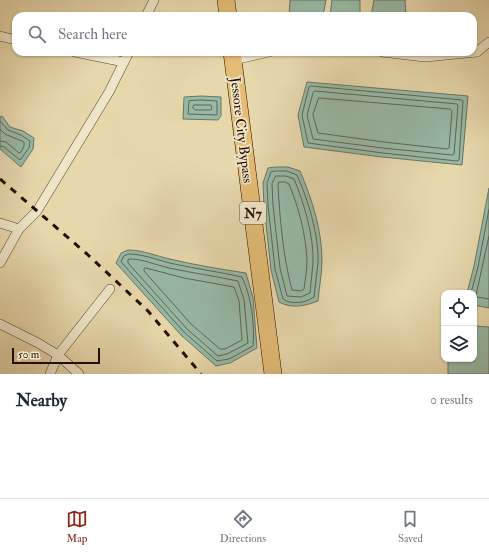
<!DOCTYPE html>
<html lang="en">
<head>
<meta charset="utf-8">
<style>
	body { margin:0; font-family:"IM FELL Double Pica",serif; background:#f2f2f3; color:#1f2937 }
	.controls { position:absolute; right:12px; bottom:12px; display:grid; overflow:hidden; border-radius:8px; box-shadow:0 1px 3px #0004 }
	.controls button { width:36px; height:36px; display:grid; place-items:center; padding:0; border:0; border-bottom:1px solid #e0e1e3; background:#fff; color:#1f2937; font:20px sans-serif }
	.scale { position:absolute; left:12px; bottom:10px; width:88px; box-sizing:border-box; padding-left:4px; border:2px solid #290d00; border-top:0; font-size:11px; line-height:14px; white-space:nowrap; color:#290d00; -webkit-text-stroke:3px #efe6c9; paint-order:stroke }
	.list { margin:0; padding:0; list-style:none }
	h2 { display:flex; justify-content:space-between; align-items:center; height:52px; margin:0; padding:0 16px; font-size:17px }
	h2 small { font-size:13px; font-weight:400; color:#747a83 }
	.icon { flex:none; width:22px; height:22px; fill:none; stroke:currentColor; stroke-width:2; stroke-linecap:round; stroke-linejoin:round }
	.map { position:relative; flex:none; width:489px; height:374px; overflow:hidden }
	.search { position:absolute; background:#fff; box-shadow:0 1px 3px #0004; left:12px; right:12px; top:12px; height:44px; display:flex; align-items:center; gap:10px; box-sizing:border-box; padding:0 14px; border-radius:12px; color:#747a83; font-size:15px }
	.sheet { height:124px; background:#fff }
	nav { display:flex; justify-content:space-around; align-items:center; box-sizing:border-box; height:56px; border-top:1px solid #e0e1e3; background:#fff; font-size:11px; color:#747a83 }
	nav a { display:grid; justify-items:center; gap:2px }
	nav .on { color:#8f2418 }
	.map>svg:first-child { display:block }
	.water { fill:#97baa7; stroke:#6b7564 }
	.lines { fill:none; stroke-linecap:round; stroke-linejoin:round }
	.shore { stroke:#606454; stroke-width:1 }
	.street-casing { stroke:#58402b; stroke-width:10 }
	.highway-casing { stroke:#290d00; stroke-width:18 }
	.street { stroke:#efe6c9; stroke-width:9 }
	.highway { stroke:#e4bc76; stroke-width:17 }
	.rail { stroke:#290d00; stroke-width:3; stroke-dasharray:7 7; stroke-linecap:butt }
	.labels { text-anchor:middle; stroke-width:3.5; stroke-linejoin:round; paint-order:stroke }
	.shield { fill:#efe6c9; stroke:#644e3c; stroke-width:1 }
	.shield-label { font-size:13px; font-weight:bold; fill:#290d00 }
	.street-label { font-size:14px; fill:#290d00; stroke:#efe6c9 }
</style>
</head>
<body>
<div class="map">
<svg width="489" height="374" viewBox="0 0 489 374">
	<rect width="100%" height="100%" fill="#e7d8ac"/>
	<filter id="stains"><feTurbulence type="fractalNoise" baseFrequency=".005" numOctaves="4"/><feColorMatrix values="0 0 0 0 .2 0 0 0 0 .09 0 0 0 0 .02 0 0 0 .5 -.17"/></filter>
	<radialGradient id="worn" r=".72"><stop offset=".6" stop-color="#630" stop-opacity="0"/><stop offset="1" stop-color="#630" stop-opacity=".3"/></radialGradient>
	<g class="water">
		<path d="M290,0H326L323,16H289Z"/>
		<path d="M332,0H360V16H330Z"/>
		<path d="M374,0H405L406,16H371Z"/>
		<path d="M307,82L468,96L462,165L382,157L304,147L298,115Z"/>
		<path d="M201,96L221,97V116L218,120L183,119L184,97Z"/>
		<path d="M2,116L10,127L23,131L34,138L33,149L21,167L0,149V117Z"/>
		<path d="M276,167H288L300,171C312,199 322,230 322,261C322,274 319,288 318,301C305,306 292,309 279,302L271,270L264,206L263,183L268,168Z"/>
		<path d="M489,188V308L474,305V293H467L474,266Z"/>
		<path d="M128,250C143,250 156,256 170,259C195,265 220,269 246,273L253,298L257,348L230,363L216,366L181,335L116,263L121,253Z"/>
		<path d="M474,326L489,327V374H448V359H474Z"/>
	</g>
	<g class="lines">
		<g class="shore">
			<path d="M311,86L462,100L463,101L459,160L457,161L383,153L308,143L302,115L309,87Z"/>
			<path d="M315,91L457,104L458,106L454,154L452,155L383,148L313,139L307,115L313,93Z"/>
			<path d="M319,98L450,109L452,111L449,148L447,149L384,142L318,133L313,115Z"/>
			<path d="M201,100L217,101V115L188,114L189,101Z"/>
			<path d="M194,105H211L212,109L210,110H195L193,108Z"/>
			<path d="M0,121L8,130L21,135L30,141L29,148L20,160L4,147L0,146"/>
			<path d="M0,129L5,134L24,142V146L21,152L19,153L6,142L0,141"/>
			<path d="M276,171H287L297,175C308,200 319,235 318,263C317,274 315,286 314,297C306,303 291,305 283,299L275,269L268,205L267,183L271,172Z"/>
			<path d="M276,176H286L294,179C304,203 314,236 313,263C312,273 311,283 310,293L301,297L287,296L280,268L273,205L272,184Z"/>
			<path d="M279,182H285L289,184C299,208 306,235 307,261C307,270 305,280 304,289L301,291L292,290C283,256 280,220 278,185Z"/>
			<path d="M489,236L476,295L477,297L489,299"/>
			<path d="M129,254C144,254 160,261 174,264C197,269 220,272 242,277C251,295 255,326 253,346L229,359L217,361L184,332L122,263L121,261L124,256Z"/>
			<path d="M130,259C143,259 156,265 169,268C192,273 215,276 238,281L244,300L248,343L227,354L218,356L187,329L128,263V260Z"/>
			<path d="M146,268L184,278L234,287L239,301L242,340L225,349H220L191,324L144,271V269Z"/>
			<path d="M471,293L478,267L489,209"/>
		</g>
		<defs>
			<g id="street">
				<path d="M146,16L154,0"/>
				<path d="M0,36L16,40"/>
				<path d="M75,52L124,62"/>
				<path d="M382,52L425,57L477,52L489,42"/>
				<path d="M234,60L269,52"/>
				<path d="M0,223L19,229"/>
				<path d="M0,263L19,229L37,211L109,92L129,52"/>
				<path d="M0,324L38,343L58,355L110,289"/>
				<path d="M50,374L58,355L79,374"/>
			</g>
			<g id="highway">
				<path d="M226,0L228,16"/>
				<path d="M232,52L273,374"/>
			</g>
		</defs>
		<use href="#street" class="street-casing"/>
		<use href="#highway" class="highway-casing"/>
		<use href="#street" class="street"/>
		<use href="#highway" class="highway"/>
		<path class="rail" d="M0,179L87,254L148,311L201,374"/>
	</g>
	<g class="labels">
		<rect class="shield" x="240" y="202" width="26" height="22" rx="3"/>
		<g class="shield-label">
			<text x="253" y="218">N7</text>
		</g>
		<g class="street-label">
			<text transform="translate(242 130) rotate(83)" y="5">Jessore City Bypass</text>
		</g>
	</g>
	<rect width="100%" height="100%" filter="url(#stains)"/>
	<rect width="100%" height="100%" fill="url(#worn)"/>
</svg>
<div class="controls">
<button><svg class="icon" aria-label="locate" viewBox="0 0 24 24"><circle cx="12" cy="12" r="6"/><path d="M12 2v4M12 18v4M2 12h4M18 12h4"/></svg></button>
<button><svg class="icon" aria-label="layers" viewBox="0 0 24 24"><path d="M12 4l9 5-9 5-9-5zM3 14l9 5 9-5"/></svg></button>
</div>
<div class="scale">50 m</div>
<div class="search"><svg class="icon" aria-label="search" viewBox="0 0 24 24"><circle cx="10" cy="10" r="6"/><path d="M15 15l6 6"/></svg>Search here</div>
</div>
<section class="sheet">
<h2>Nearby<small>0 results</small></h2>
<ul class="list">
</ul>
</section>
<nav>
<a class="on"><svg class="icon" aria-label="map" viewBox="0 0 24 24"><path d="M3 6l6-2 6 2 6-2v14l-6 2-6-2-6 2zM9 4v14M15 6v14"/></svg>Map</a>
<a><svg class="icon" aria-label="directions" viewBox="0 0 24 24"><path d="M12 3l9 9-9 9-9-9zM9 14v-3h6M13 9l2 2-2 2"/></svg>Directions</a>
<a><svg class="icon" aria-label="saved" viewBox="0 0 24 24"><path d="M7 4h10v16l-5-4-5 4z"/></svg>Saved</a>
</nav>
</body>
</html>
